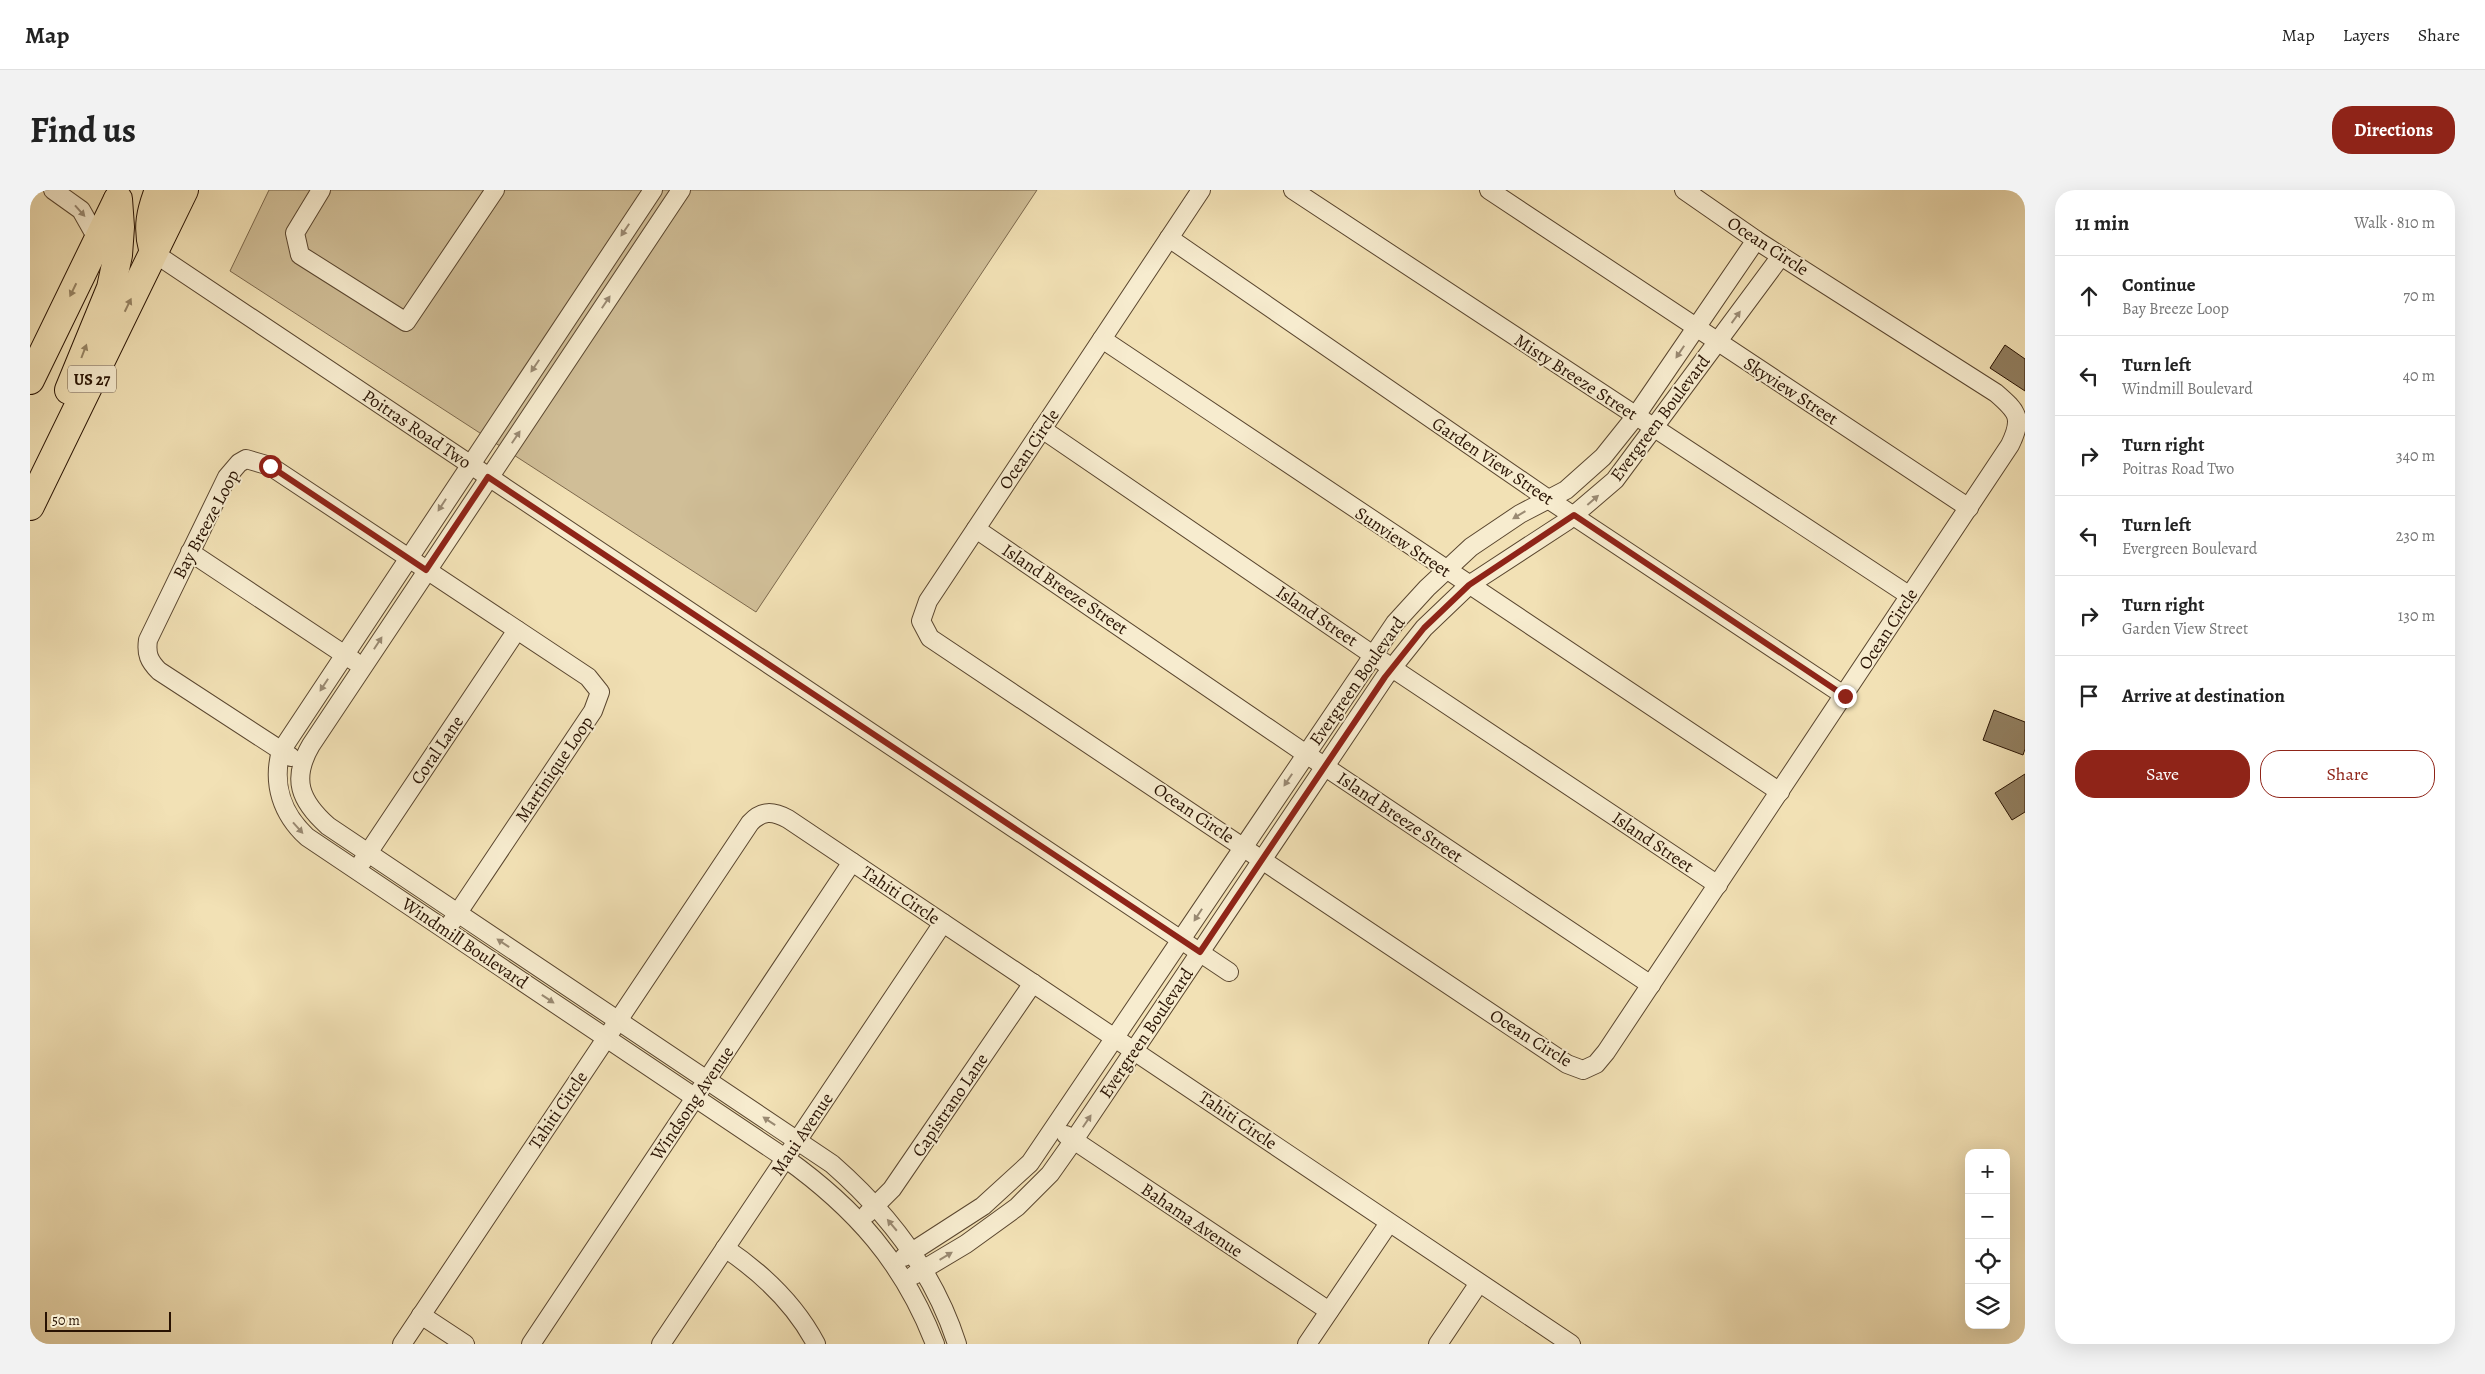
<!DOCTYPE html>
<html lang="en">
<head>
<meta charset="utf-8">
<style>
	body { margin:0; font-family:Alegreya,serif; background:#f2f2f2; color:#222 }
	.controls { position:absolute; right:15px; bottom:15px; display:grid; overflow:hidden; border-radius:10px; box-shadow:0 5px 20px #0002 }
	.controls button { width:45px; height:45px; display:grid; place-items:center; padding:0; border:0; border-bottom:1px solid #e0e0e0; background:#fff; color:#222; font:25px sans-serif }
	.scale { position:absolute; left:15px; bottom:12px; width:126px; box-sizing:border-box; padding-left:5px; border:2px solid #281202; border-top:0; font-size:14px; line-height:18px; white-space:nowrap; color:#281202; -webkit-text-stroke:4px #f7eccf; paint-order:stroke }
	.stop { position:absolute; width:15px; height:15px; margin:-11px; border:4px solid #8f2418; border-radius:50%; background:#fff }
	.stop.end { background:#8f2418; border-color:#fff; box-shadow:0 1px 5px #0008 }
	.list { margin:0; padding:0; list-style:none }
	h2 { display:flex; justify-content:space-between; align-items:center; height:65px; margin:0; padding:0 20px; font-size:21px }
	h2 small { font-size:16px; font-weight:400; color:#767676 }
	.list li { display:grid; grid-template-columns:32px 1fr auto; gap:15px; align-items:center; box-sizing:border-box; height:80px; padding:0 20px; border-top:1px solid #e0e0e0 }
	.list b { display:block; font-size:19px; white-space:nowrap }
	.list p { margin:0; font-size:16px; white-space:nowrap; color:#767676 }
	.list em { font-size:16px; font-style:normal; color:#767676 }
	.actions { display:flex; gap:10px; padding:15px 20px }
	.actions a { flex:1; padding:11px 0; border:1px solid #8f2418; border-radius:20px; text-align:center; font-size:18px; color:#8f2418 }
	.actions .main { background:#8f2418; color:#fff }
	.icon { flex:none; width:28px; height:28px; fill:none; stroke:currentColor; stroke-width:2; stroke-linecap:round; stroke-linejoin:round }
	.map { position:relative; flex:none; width:1995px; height:1154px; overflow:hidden; border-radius:20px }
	header { display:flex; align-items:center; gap:30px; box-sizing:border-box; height:70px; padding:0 25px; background:#fff; border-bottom:1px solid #e0e0e0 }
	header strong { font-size:24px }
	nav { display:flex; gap:28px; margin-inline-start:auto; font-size:18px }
	.intro { display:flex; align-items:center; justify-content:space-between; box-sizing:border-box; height:120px; padding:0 30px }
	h1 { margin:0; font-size:35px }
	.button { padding:12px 22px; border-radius:20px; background:#8f2418; color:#fff; font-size:18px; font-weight:700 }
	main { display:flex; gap:30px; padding:0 30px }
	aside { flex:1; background:#fff; border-radius:20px; box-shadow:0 5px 20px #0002 }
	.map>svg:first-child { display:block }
	.green { fill:#d0be97; stroke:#7c684c }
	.building { fill:#917e5f; stroke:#281202 }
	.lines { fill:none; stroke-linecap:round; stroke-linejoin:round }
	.minor-casing { stroke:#5a462f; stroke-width:20 }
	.trunk-casing { stroke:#281202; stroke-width:30 }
	.minor { stroke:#f7eccf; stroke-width:18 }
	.trunk { stroke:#f2e1b5; stroke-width:28 }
	.oneway { fill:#9a8a73 }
	.oneway2 { fill:#978464 }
	.route { stroke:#8f2418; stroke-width:6 }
	.labels { text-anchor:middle; stroke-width:4; stroke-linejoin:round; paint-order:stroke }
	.shield { fill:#f7eccf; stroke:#665340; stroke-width:1 }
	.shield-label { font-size:16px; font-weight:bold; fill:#281202 }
	.street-label { font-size:18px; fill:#281202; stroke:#f7eccf }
</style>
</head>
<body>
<header>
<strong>Map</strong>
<nav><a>Map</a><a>Layers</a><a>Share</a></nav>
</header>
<div class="intro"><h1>Find us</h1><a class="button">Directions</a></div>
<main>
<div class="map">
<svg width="1995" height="1154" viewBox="0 0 1995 1154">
	<rect width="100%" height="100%" fill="#f2e1b5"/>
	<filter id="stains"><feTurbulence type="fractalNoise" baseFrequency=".004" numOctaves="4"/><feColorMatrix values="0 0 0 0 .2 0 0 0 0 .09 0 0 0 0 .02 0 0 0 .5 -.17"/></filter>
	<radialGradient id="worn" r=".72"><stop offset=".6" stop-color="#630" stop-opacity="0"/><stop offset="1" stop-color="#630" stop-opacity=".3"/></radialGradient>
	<path class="green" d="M239,0H1007L726,422L200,81Z"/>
	<g class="building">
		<path d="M1975,155L1995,169V201L1960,178Z"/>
		<path d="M1964,520L1995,532V559L1993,565L1953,550Z"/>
		<path d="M1995,584V622L1982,630L1965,603Z"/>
	</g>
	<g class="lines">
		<defs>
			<g id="minor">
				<path d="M23,0L51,20L68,50"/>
				<path d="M291,0L265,43L270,65L376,132L465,0"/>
				<path d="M623,0L251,561C242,594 252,624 277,647L755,968C825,1018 874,1073 905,1154"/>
				<path d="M651,0L281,555C261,589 270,611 298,636L802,974C858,1023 904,1082 927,1154"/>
				<path d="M1171,0L898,411L891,431L900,448L1537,874L1553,880L1566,874L1576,862L1980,255C1993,228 1988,222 1966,203L1726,50L1654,0"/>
				<path d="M1263,0L1880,406"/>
				<path d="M1459,0L1939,318"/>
				<path d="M1139,48L1518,309L1815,506"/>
				<path d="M124,63L1199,782"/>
				<path d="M1072,149L1750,602"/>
				<path d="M1012,239L1362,478L1688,695"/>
				<path d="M946,339L1276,564L1621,795"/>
				<path d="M160,362L324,471"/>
				<path d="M261,567L129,481C119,471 116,464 118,450L197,287L209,273L216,269L240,276L558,487L570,502L563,521L421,733"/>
				<path d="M332,672L487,440"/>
				<path d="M1036,945L1299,1121"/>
				<path d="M837,1024L862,999L1003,793"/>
				<path d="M695,1058C732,1083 765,1114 786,1154"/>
				<path d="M874,1067L953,1016L1000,973L1365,433L1397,398L1441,357L1490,324L1536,300L1573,267L1605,227L1726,50"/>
				<path d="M884,1085L936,1054L987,1017L1020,984L1044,950L1355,487L1394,438L1439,395L1537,331L1585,290L1751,66"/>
				<path d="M391,1125L435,1154"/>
				<path d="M372,1154L720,633C732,620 743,621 758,629L1541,1154"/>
				<path d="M501,1154L822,672"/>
				<path d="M631,1154L913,733"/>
				<path d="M1277,1154L1359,1033"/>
				<path d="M1408,1154L1449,1093"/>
			</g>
			<g id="trunk">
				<path d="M123,59C117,37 121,21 129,0"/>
				<path d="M0,190L87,11"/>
				<path d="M39,200L81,98L88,65L90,37L88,9"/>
				<path d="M0,316L154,0"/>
			</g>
		</defs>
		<use href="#minor" class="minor-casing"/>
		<use href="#trunk" class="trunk-casing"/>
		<use href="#minor" class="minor"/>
		<use href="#trunk" class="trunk"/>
	</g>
	<defs><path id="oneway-solid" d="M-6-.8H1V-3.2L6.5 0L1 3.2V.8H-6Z" transform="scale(1.25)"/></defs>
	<g class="oneway">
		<use href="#oneway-solid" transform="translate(50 21) rotate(48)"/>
		<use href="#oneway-solid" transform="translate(595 40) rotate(124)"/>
		<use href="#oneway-solid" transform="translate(576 112) rotate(-56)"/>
		<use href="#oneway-solid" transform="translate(1706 127) rotate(-54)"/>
		<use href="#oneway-solid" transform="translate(1650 162) rotate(124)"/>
		<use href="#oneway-solid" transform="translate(505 176) rotate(124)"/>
		<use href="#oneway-solid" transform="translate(486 247) rotate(-56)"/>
		<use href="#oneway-solid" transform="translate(1563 310) rotate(-41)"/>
		<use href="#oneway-solid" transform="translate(412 315) rotate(123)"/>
		<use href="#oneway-solid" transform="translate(1489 325) rotate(149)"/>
		<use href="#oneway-solid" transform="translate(348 453) rotate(-57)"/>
		<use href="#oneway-solid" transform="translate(294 495) rotate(123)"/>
		<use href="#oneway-solid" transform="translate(1258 590) rotate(124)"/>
		<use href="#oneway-solid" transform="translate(268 638) rotate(48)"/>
		<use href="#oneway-solid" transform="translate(1168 725) rotate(123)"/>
		<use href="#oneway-solid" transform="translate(473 753) rotate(-146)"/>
		<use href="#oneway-solid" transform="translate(518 809) rotate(34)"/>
		<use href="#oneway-solid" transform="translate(739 931) rotate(-146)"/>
		<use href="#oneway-solid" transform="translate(1057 931) rotate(-56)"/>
		<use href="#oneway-solid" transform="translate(862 1035) rotate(-130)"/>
		<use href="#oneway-solid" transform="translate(916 1066) rotate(-31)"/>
	</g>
	<g class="oneway2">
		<use href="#oneway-solid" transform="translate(43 100) rotate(116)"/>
		<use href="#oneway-solid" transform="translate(98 115) rotate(-64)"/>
		<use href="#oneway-solid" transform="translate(54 161) rotate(-69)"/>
	</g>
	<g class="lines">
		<path class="route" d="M240,276L396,380L458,287L1170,762L1355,487L1394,438L1439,395L1544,325L1815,506"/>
	</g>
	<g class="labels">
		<rect class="shield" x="38" y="175.5" width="48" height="27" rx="4"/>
		<g class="shield-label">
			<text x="62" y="195">US 27</text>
		</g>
		<g class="street-label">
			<text transform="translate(1738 56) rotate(33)" y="6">Ocean Circle</text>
			<text transform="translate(1546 187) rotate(33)" y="6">Misty Breeze Street</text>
			<text transform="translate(1761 201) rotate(33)" y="6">Skyview Street</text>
			<text transform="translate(1630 228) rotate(-53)" y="6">Evergreen Boulevard</text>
			<text transform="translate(387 239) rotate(34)" y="6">Poitras Road Two</text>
			<text transform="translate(999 259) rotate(-56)" y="6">Ocean Circle</text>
			<text transform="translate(1463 271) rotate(34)" y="6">Garden View Street</text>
			<text transform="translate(176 334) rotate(-62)" y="6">Bay Breeze Loop</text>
			<text transform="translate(1373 352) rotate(34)" y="6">Sunview Street</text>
			<text transform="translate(1035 399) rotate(34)" y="6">Island Breeze Street</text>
			<text transform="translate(1287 426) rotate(34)" y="6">Island Street</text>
			<text transform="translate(1858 439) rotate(-57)" y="6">Ocean Circle</text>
			<text transform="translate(1327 491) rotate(-55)" y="6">Evergreen Boulevard</text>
			<text transform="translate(407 560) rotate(-56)" y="6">Coral Lane</text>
			<text transform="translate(524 579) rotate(-56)" y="6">Martinique Loop</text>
			<text transform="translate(1164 623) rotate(34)" y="6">Ocean Circle</text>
			<text transform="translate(1370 627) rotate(34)" y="6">Island Breeze Street</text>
			<text transform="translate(1623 652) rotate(34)" y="6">Island Street</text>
			<text transform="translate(871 705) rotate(34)" y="6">Tahiti Circle</text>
			<text transform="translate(435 753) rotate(34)" y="6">Windmill Boulevard</text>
			<text transform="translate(1116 843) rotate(-56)" y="6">Evergreen Boulevard</text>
			<text transform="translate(1501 848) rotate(32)" y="6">Ocean Circle</text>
			<text transform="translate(662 913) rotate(-56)" y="6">Windsong Avenue</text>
			<text transform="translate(920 915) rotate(-56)" y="6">Capistrano Lane</text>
			<text transform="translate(528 920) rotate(-56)" y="6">Tahiti Circle</text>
			<text transform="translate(1208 930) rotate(34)" y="6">Tahiti Circle</text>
			<text transform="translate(772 944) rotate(-56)" y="6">Maui Avenue</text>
			<text transform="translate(1162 1030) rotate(34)" y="6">Bahama Avenue</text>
		</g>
	</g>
	<rect width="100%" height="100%" filter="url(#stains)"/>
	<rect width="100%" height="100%" fill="url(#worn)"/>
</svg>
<div class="controls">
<button>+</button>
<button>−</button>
<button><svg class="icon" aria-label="locate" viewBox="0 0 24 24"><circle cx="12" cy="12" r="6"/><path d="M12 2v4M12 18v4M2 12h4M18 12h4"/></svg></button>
<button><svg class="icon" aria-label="layers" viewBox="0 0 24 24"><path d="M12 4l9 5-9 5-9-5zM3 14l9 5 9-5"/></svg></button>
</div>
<div class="scale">50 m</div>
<div class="stop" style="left:240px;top:276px"></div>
<div class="stop end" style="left:1815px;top:506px"></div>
</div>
<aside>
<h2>11 min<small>Walk · 810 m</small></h2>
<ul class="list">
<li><svg class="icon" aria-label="ahead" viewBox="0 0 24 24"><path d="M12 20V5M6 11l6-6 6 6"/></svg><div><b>Continue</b><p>Bay Breeze Loop</p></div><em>70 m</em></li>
<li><svg class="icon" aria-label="left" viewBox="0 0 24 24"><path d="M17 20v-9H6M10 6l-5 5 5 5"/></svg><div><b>Turn left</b><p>Windmill Boulevard</p></div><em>40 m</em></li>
<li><svg class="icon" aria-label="right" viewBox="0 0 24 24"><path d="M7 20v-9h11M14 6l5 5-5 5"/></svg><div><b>Turn right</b><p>Poitras Road Two</p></div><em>340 m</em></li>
<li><svg class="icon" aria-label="left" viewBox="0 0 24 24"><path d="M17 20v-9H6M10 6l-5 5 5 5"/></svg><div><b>Turn left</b><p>Evergreen Boulevard</p></div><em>230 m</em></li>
<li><svg class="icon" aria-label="right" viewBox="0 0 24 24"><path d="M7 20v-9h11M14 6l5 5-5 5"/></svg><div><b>Turn right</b><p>Garden View Street</p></div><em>130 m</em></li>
<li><svg class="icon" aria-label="arrive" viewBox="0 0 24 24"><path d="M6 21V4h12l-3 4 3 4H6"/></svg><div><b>Arrive at destination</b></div></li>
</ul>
<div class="actions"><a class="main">Save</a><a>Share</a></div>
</aside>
</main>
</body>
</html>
